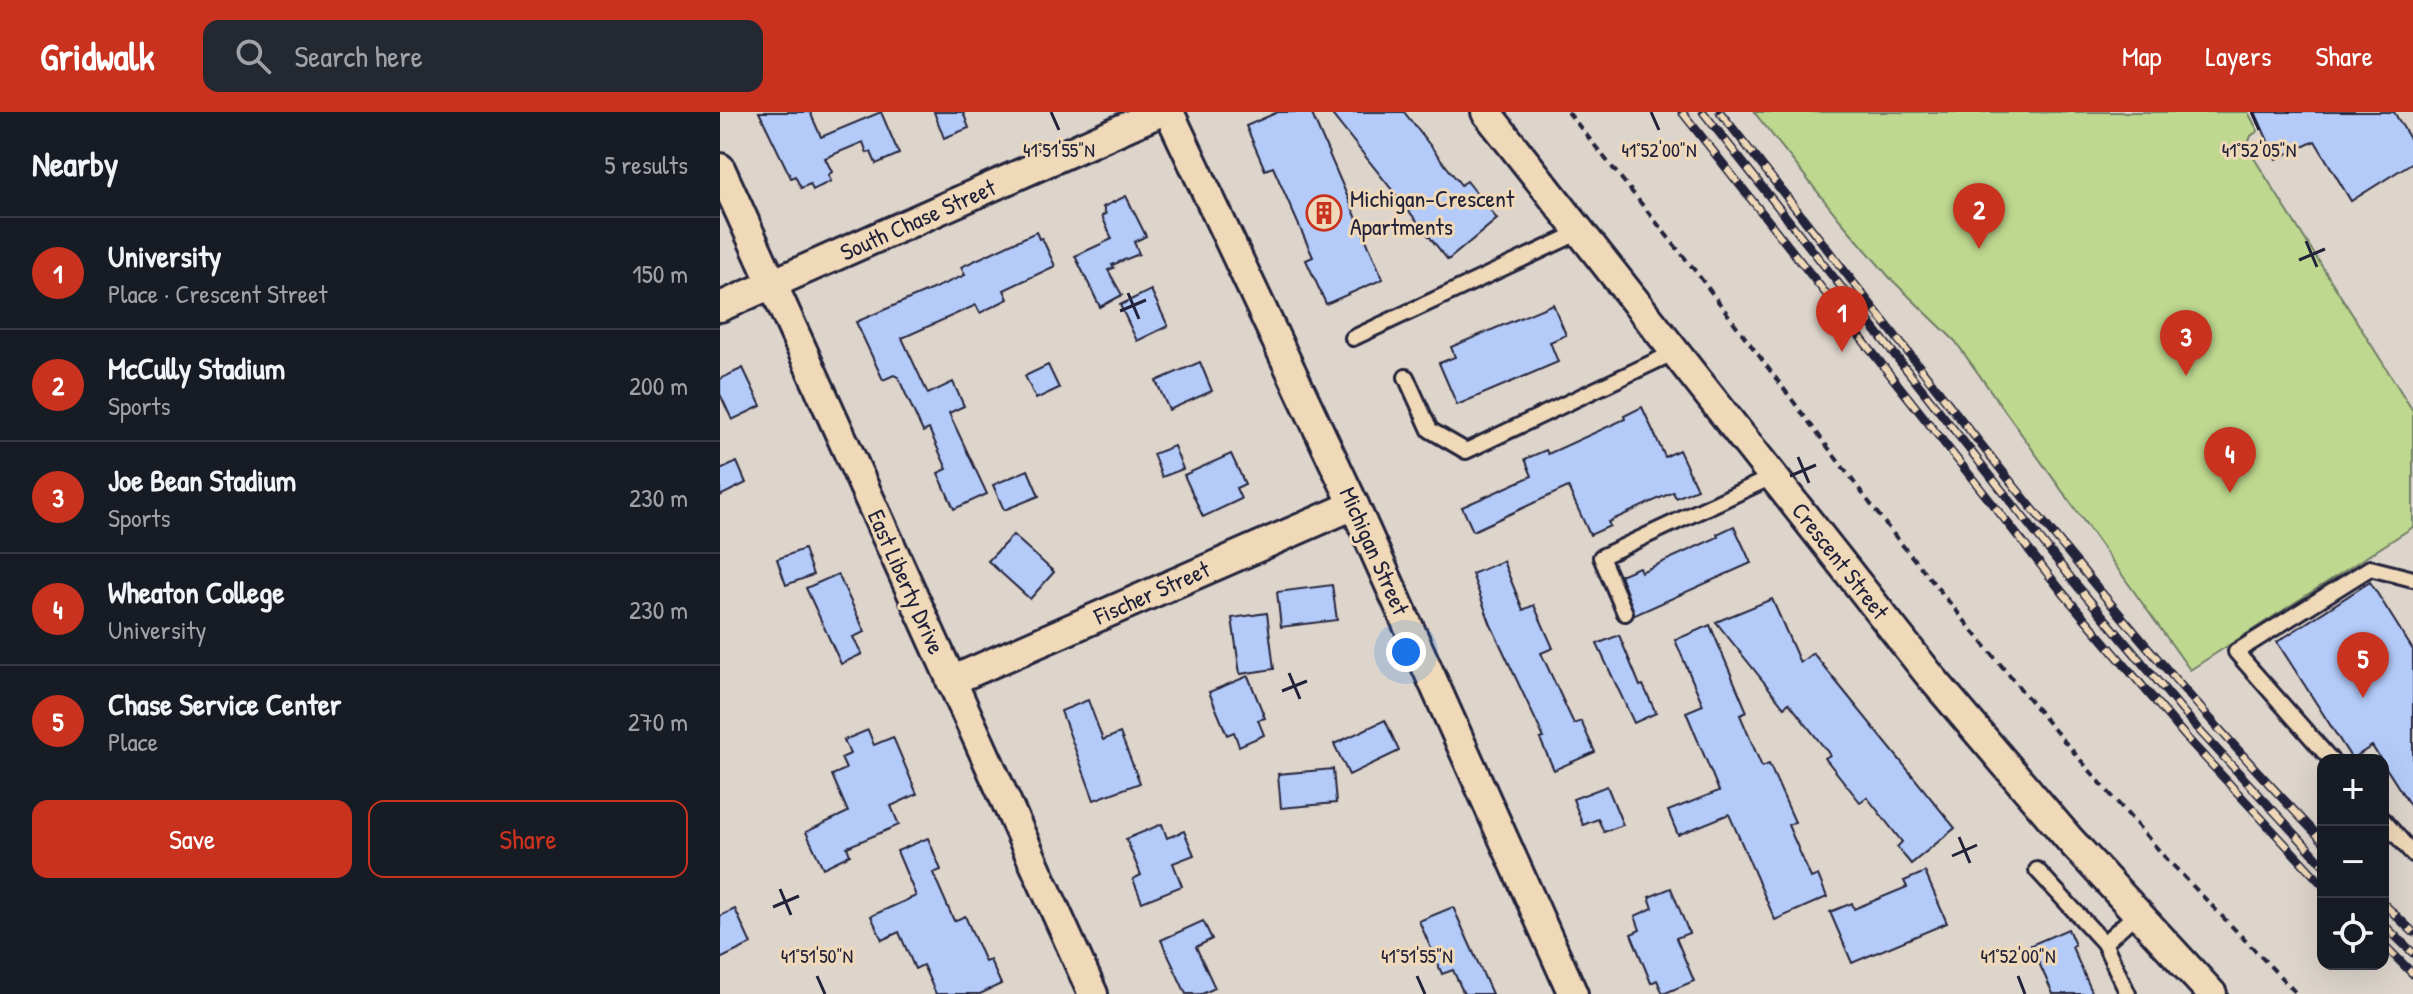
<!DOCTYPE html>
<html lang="en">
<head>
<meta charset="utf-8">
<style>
	body { margin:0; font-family:"Patrick Hand",sans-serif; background:#242831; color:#f1f3f6 }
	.controls { position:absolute; right:24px; bottom:24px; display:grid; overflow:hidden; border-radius:16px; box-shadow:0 8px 32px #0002 }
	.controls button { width:72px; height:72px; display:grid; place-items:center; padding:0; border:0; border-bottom:2px solid #363941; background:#171b24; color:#f1f3f6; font:40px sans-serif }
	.you { position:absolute; left:686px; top:540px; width:28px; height:28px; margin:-20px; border:6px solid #fff; border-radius:50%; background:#1a73e8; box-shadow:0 0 0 12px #1a73e833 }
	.badge { display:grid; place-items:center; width:52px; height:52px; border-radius:50%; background:#c8321e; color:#fff; font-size:26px; font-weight:700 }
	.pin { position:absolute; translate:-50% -66px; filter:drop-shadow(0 2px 4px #0008) }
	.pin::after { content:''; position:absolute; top:42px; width:28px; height:24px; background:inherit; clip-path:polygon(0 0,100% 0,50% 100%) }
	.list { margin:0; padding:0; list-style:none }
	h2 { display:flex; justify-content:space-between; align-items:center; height:104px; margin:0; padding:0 32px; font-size:34px }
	h2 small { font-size:26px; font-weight:400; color:#9ea1a6 }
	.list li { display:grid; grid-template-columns:52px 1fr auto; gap:24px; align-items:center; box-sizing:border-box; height:112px; padding:0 32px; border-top:2px solid #363941 }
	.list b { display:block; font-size:30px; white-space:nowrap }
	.list p { margin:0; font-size:26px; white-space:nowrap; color:#9ea1a6 }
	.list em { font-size:26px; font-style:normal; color:#9ea1a6 }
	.actions { display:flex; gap:16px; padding:24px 32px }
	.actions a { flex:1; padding:18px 0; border:2px solid #c8321e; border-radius:16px; text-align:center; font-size:28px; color:#c8321e }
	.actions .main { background:#c8321e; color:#fff }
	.icon { flex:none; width:44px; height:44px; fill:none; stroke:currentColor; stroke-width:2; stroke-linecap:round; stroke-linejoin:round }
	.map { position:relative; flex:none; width:1693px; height:882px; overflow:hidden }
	header { display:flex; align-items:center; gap:48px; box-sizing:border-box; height:112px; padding:0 40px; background:#c8321e; color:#fff }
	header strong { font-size:38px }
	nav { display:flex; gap:44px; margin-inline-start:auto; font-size:28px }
	.search { width:560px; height:72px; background:#242831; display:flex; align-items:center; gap:20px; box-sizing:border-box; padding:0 28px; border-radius:16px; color:#9ea1a6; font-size:30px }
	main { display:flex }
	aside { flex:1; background:#171b24 }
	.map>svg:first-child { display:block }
	.green { fill:#bed88f; stroke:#707d65; stroke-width:2 }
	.building { fill:#b4cbfa; stroke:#22223b; stroke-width:2 }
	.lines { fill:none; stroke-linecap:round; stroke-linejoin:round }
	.service-casing { stroke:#22223b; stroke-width:20 }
	.minor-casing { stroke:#22223b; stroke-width:34 }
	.path { stroke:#22223b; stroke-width:4; stroke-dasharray:8 6; stroke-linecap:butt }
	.service { stroke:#efd9b8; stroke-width:14 }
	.minor { stroke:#efd9b8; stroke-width:28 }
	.rail-casing { stroke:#22223b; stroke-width:9 }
	.rail { stroke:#efd9b8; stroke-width:6; stroke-dasharray:18; stroke-linecap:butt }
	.ticks { fill:none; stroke:#22223b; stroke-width:3 }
	.labels { text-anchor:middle; stroke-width:6; stroke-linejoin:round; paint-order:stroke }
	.poi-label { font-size:24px; fill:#22223b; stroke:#efd9b8; text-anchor:start }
	.street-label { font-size:24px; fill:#22223b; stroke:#efd9b8 }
	.ticks-label { font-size:20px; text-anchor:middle; fill:#22223b; stroke:#efd9b8; stroke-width:6; stroke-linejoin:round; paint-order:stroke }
</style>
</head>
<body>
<header>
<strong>Gridwalk</strong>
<div class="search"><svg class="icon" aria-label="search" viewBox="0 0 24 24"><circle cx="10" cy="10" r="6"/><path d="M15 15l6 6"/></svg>Search here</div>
<nav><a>Map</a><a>Layers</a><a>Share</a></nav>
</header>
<main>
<aside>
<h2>Nearby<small>5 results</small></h2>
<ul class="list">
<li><span class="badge">1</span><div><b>University</b><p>Place · Crescent Street</p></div><em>150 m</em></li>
<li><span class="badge">2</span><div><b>McCully Stadium</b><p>Sports</p></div><em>200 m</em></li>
<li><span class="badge">3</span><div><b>Joe Bean Stadium</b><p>Sports</p></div><em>230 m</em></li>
<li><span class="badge">4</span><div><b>Wheaton College</b><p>University</p></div><em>230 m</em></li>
<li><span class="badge">5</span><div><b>Chase Service Center</b><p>Place</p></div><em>270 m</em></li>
</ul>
<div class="actions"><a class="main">Save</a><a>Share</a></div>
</aside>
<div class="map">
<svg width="1693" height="882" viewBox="0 0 1693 882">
	<rect width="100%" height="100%" fill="#ddd5cc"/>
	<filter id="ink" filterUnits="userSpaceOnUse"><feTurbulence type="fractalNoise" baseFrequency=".0125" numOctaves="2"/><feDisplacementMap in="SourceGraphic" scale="16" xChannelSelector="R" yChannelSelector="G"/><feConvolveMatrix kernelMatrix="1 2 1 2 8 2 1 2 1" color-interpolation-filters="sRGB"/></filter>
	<g filter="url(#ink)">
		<path class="green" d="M1034,0H1528L1538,19L1531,24L1527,35L1693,299V415L1470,558L1235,229L1170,166L1120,108Z"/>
		<g class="building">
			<path d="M39,0H90L101,25L161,0L179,42L156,52L151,40L147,41L143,30L105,46L112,60L108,63L111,69L93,78L90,72L81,76L75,64L71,66Z"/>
			<path d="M214,0H243L249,16L224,26Z"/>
			<path d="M558,0H591L663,167L606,192L586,148L593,145L553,55L545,58L526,14Z"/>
			<path d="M610,0H684L741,73L747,69L777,107L728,148Z"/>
			<path d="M1535,0H1674L1693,32V50L1631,89L1595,29L1556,47Z"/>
			<path d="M406,84L426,124L414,130L419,142L392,153L394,156L388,158L402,183L380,195L355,144L392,127L382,104L386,102L383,95Z"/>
			<path d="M316,120L319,127L322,126L335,154L284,178L288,187L260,201L256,193L182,226L208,282L233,270L244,294L229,301L267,382L234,397L218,361L227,357L209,317L203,320L178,265L174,263L163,268L136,210L245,163L241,155Z"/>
			<path d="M431,178L448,214L417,229L400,193Z"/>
			<path d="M833,192L846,223L830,230L838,250L737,293L719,251L735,245L731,235Z"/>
			<path d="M480,250L492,279L449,298L436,269Z"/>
			<path d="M328,253L339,276L316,287L305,264Z"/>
			<path d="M23,256L41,294L12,308L0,282V267Z"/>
			<path d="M922,295L945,345L959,338L977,377L956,386L953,380L888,410L890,414L870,423L848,375L753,419L742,395L812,364L805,347L826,338L828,342L905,307L904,304Z"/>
			<path d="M454,334L463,357L442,365L433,342Z"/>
			<path d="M511,342L525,372L516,376L521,387L483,405L464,363Z"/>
			<path d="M17,350L26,371L0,384V358Z"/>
			<path d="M308,358L319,384L284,398L273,373Z"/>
			<path d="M1014,414L1031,451L915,503L900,463L919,455L921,460L998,425L997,422Z"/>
			<path d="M293,423L334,460L310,487L268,449Z"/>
			<path d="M84,437L93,463L66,473L57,447Z"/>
			<path d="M783,449L803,498L814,493L833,536L821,541L854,612L861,609L875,640L834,658L820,627L824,626L771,513L752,462Z"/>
			<path d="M118,462L145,520L133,525L142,542L121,552L86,476Z"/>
			<path d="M1650,470L1693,538V698L1652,634L1632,647L1557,530Z"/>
			<path d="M612,473L617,508L561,515L557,480Z"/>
			<path d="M1052,487L1080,551L1093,541L1235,716L1191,752L1177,735L1182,730L1147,685L1140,690L1105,646L1110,643L1069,591L1064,595L996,510Z"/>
			<path d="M547,501L554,557L520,562L512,506Z"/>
			<path d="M990,513L1027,600L1020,603L1042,655L1049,652L1075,710L1068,713L1091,766L1098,763L1107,785L1055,808L1009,702L958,723L948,699L999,679L966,600L983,593L955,528Z"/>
			<path d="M899,523L920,574L923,573L936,601L914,611L877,532Z"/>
			<path d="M528,564L545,606L538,608L544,623L519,634L514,620L507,623L489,580Z"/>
			<path d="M368,588L383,628L400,621L420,671L374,688L341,599Z"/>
			<path d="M665,608L679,639L629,663L614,632Z"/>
			<path d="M148,618L154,633L173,625L197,682L171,694L179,713L127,735L130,743L103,756L86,720L128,700L112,663L126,657L121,646L130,642L124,628Z"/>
			<path d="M613,657L616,691L561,696L558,662Z"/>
			<path d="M887,674L903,713L884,720L878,707L863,713L853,687Z"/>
			<path d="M442,712L447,726L464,719L474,743L453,751L462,774L422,790L413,767L421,763L406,727Z"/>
			<path d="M208,726L221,758L213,761L234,809L245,804L265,850L270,848L281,872L260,882H216L203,853L195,857L179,820L162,828L151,804L196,784L177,739Z"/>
			<path d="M1205,760L1227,811L1132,851L1110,800L1132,791L1134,797L1187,775L1184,769Z"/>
			<path d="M951,776L969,821L956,826L974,869L943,882L937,868L931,871L911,822L920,818L915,804L933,796L929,785Z"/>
			<path d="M733,795L772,882H744L733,858L722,862L699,809Z"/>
			<path d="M15,797L31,832L0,847V804Z"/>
			<path d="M483,809L492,827L476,835L495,876L482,882H466L441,828Z"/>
			<path d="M1348,817L1355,833L1352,835L1373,882H1333L1311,833Z"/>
		</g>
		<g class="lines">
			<defs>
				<g id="service">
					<path d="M633,226L860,120"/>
					<path d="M686,265L710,318L746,339L955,240"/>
					<path d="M905,501L881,445L1054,364"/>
					<path d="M1611,648L1516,540L1650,456L1693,467"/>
					<path d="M1663,708L1693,742"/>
					<path d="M1317,758L1384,831"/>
					<path d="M1408,882L1384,831L1417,801"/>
				</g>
				<g id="minor">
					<path d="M449,0L634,393L853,882"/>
					<path d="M766,0L1211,565L1350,728L1492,882"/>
					<path d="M0,56L373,882"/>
					<path d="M0,195L440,0"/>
					<path d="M231,569L634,393"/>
				</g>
			</defs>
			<use href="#service" class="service-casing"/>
			<use href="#minor" class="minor-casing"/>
			<path class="path" d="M848,0L976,160L1170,418L1331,614L1444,744L1577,882"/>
			<use href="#service" class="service"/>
			<use href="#minor" class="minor"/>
			<defs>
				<g id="rail">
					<path d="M962,0L1343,481L1466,625L1603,773"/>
					<path d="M983,0L1355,471L1477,616L1603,752"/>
					<path d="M1000,0C1195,247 1384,502 1603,729"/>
					<path d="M1663,791L1693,820"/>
					<path d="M1663,812L1693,841"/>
					<path d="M1663,832L1693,862"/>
				</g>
			</defs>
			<use href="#rail" class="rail-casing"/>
			<use href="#rail" class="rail"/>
		</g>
	</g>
	<path class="ticks" d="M331,0L339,18M931,0L939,18M1531,0L1539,18M1586,129L1597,155M1579,148L1605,137M408,181L419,207M400,199L426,188M1078,345L1089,371M1070,364L1096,353M569,561L580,587M562,579L587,569M1239,725L1250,751M1232,744L1257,733M60,777L71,803M53,795L79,784M97,864L105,882M697,864L705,882M1298,864L1305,882"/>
	<defs>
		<symbol id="building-ring" viewBox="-11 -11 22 22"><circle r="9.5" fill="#efd9b8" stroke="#c8321e" stroke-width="1.5"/><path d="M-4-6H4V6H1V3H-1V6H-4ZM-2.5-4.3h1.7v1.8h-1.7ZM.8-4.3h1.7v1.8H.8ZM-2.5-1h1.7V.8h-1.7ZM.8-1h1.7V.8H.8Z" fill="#c8321e"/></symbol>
	</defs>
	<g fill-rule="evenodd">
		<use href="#building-ring" x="584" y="81" width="40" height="40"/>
	</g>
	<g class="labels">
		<g class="poi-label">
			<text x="630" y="95">Michigan-Crescent<tspan x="630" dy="28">Apartments</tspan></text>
		</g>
		<g class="street-label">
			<text transform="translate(198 108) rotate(-24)" y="8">South Chase Street</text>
			<text transform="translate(654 439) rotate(66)" y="8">Michigan Street</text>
			<text transform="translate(1120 449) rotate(52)" y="8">Crescent Street</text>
			<text transform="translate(186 470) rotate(66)" y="8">East Liberty Drive</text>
			<text transform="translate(432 481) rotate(-24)" y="8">Fischer Street</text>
		</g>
	</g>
	<g class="ticks-label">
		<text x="339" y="45">41°51'55"N</text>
		<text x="939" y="45">41°52'00"N</text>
		<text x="1539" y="45">41°52'05"N</text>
		<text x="97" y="851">41°51'50"N</text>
		<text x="697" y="851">41°51'55"N</text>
		<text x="1298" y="851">41°52'00"N</text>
	</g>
</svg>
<div class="controls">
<button>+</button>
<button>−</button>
<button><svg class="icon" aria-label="locate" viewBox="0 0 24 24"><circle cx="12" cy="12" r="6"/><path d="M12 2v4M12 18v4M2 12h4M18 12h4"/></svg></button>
</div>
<div class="you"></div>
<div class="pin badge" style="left:1122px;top:240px">1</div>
<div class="pin badge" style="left:1259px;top:137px">2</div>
<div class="pin badge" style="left:1466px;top:264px">3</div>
<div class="pin badge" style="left:1510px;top:381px">4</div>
<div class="pin badge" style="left:1643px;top:586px">5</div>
</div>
</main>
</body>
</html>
